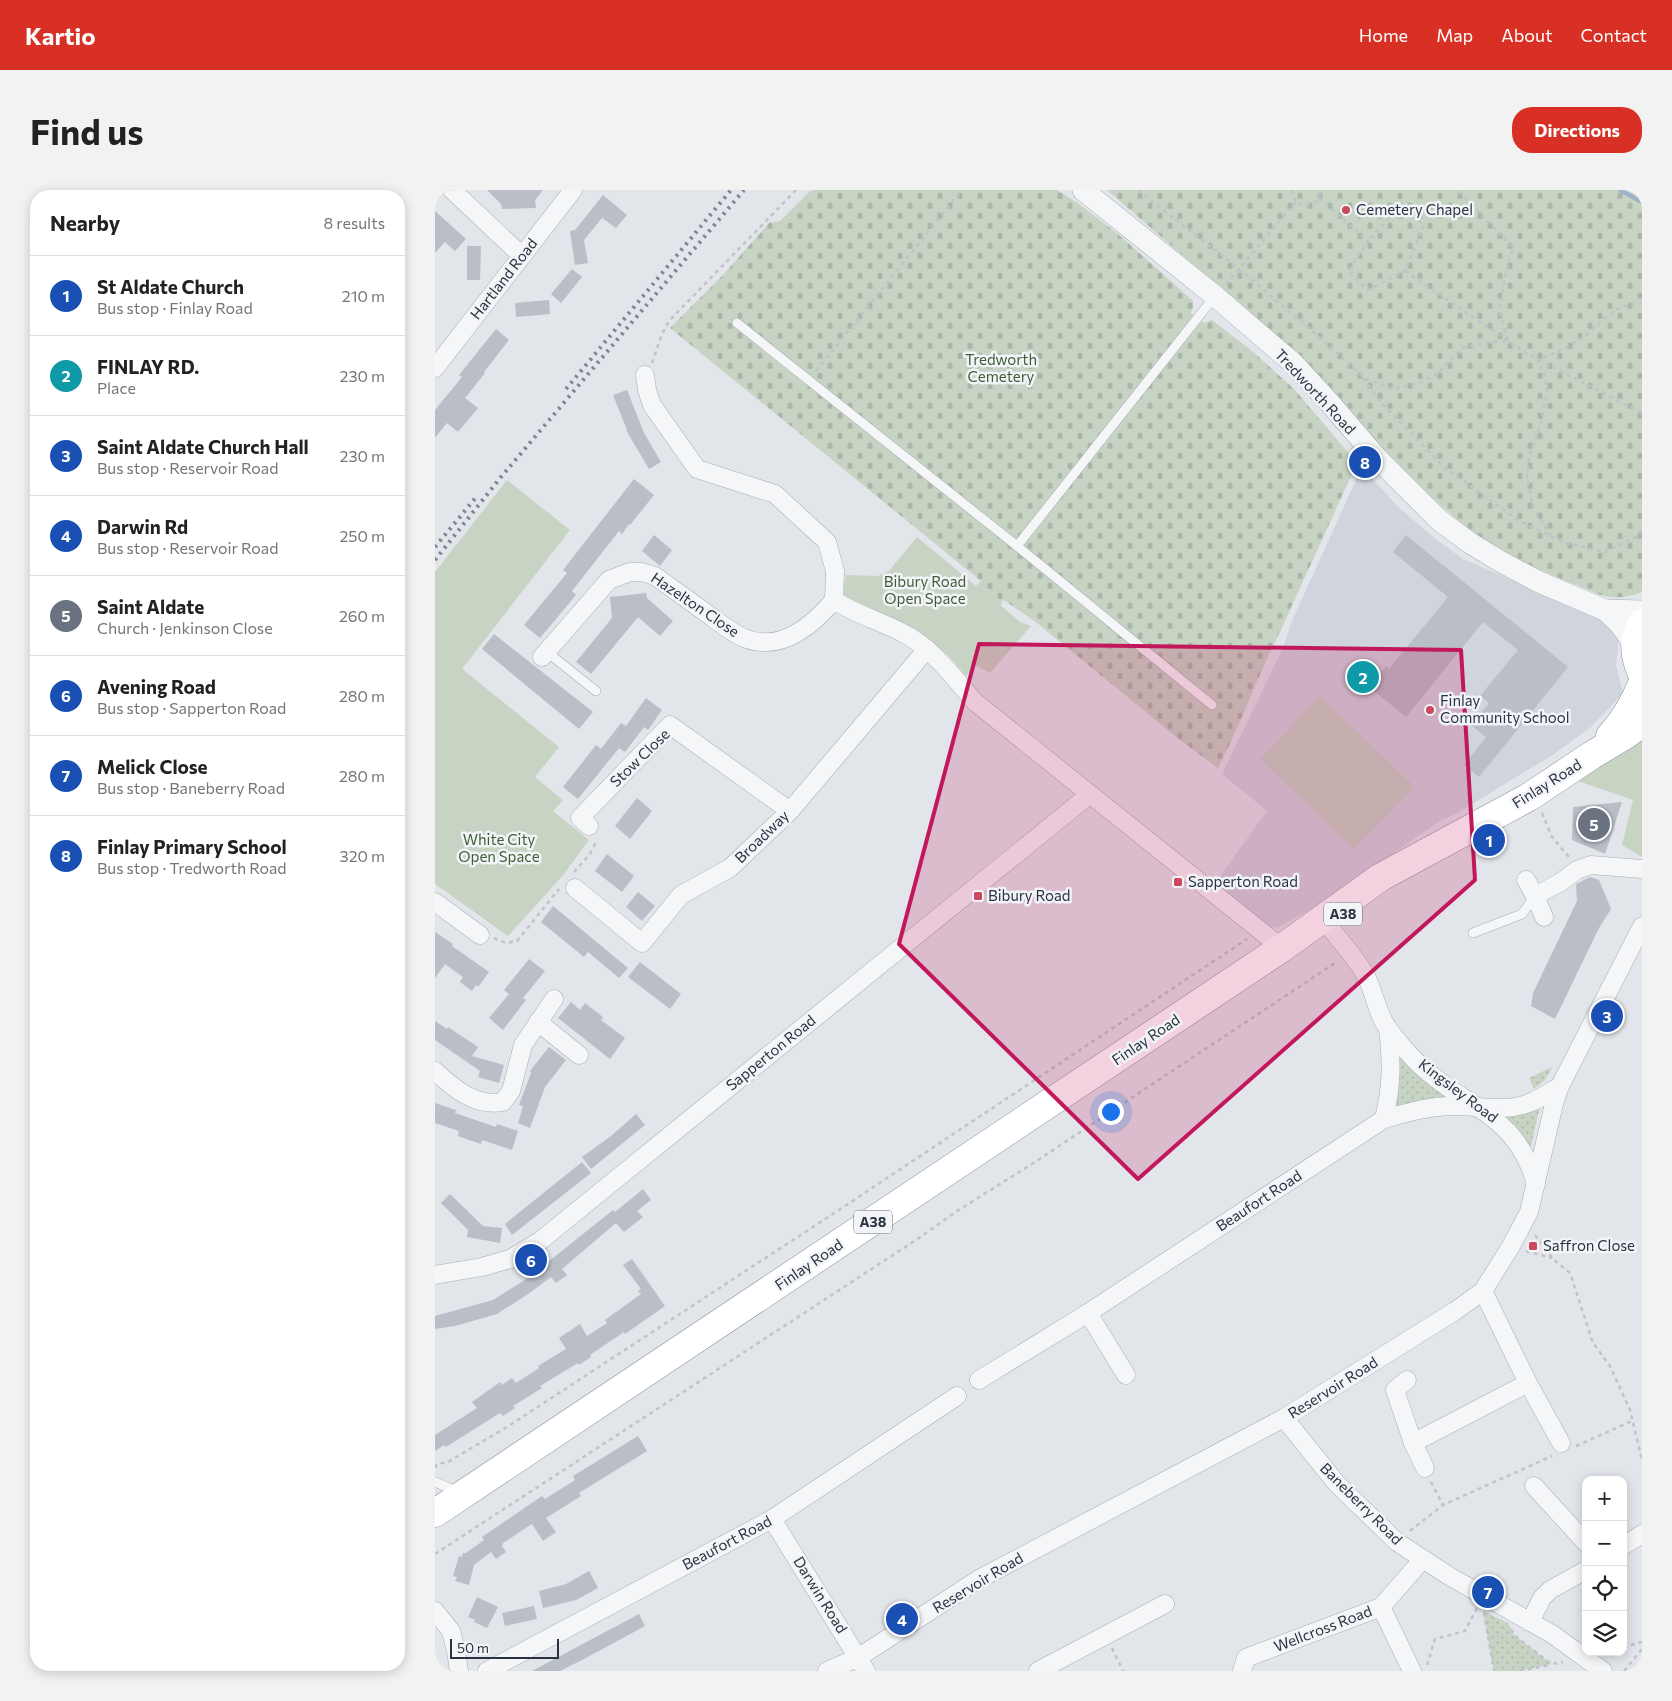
<!DOCTYPE html>
<html lang="en">
<head>
<meta charset="utf-8">
<style>
	body { margin:0; font-family:Commissioner,sans-serif; background:#f2f2f2; color:#222 }
	.controls { position:absolute; right:15px; bottom:15px; display:grid; overflow:hidden; border-radius:10px; box-shadow:0 2px 12px #0003 }
	.controls button { width:45px; height:45px; display:grid; place-items:center; padding:0; border:0; border-bottom:1px solid #e0e0e0; background:#fff; color:#222; font:25px sans-serif }
	.scale { position:absolute; left:15px; bottom:12px; width:109px; box-sizing:border-box; padding-left:5px; border:2px solid #2a3342; border-top:0; font-size:14px; line-height:18px; white-space:nowrap; color:#2a3342; -webkit-text-stroke:4px #f2f4f7; paint-order:stroke }
	.you { position:absolute; left:675px; top:921px; width:18px; height:18px; margin:-12px; border:4px solid #fff; border-radius:50%; background:#1a73e8; box-shadow:0 0 0 8px #1a73e833 }
	.badge { display:grid; place-items:center; width:32px; height:32px; border-radius:50%; background:#d93025; color:#fff; font-size:16px; font-weight:700 }
	.pin { position:absolute; translate:-50% -50%; border:2px solid #fff; box-shadow:0 1px 5px #0006 }
	.list { margin:0; padding:0; list-style:none }
	h2 { display:flex; justify-content:space-between; align-items:center; height:65px; margin:0; padding:0 20px; font-size:21px }
	h2 small { font-size:16px; font-weight:400; color:#767676 }
	.list li { display:grid; grid-template-columns:32px 1fr auto; gap:15px; align-items:center; box-sizing:border-box; height:80px; padding:0 20px; border-top:1px solid #e0e0e0 }
	.list b { display:block; font-size:19px; white-space:nowrap }
	.list p { margin:0; font-size:16px; white-space:nowrap; color:#767676 }
	.list em { font-size:16px; font-style:normal; color:#767676 }
	.icon { flex:none; width:28px; height:28px; fill:none; stroke:currentColor; stroke-width:2; stroke-linecap:round; stroke-linejoin:round }
	.map { position:relative; flex:none; width:1207px; height:1481px; overflow:hidden; border-radius:20px }
	header { display:flex; align-items:center; gap:30px; box-sizing:border-box; height:70px; padding:0 25px; background:#d93025; color:#fff }
	header strong { font-size:24px }
	nav { display:flex; gap:28px; margin-inline-start:auto; font-size:18px }
	.intro { display:flex; align-items:center; justify-content:space-between; box-sizing:border-box; height:120px; padding:0 30px }
	h1 { margin:0; font-size:35px }
	.button { padding:12px 22px; border-radius:20px; background:#d93025; color:#fff; font-size:18px; font-weight:700 }
	main { display:flex; gap:30px; padding:0 30px }
	aside { flex:1; background:#fff; border-radius:20px; box-shadow:0 2px 12px #0003 }
	.map>svg:first-child { display:block }
	.built { fill:#d0d4dc }
	.grass { fill:url(#grass-dots) }
	.cemetery { fill:url(#cemetery-stones) }
	.green { fill:#c7d4c3 }
	.lines { fill:none; stroke-linecap:round; stroke-linejoin:round }
	.stream { stroke:#9db3ca; stroke-width:4.5 }
	.building { fill:#b9bec7 }
	.service-casing { stroke:#a7acb4; stroke-width:10 }
	.minor-casing { stroke:#a7acb4; stroke-width:19 }
	.tertiary-casing { stroke:#a7acb4; stroke-width:22 }
	.trunk-casing { stroke:#8993a1; stroke-width:29 }
	.path { stroke:#c0c3c9; stroke-width:2.5; stroke-dasharray:4 4; stroke-linecap:butt }
	.service { stroke:#f5f6f8; stroke-width:9 }
	.minor { stroke:#f5f6f8; stroke-width:18 }
	.tertiary { stroke:#f5f6f8; stroke-width:21 }
	.trunk { stroke:#fff; stroke-width:28 }
	.rail { stroke:#7b8594; stroke-width:4; stroke-dasharray:2.5 5; stroke-linecap:butt }
	.marked { fill:#c2185b; fill-opacity:0.2; stroke:#c2185b; stroke-width:4; stroke-linejoin:round }
	.poi-dot { fill:#cd495e; stroke:#f2f4f7; stroke-width:2 }
	.labels { text-anchor:middle; stroke-width:5; stroke-linejoin:round; paint-order:stroke }
	.shield { fill:#f2f4f7; stroke:#666d78; stroke-width:1 }
	.shield-label { font-size:14px; font-weight:bold; fill:#2a3342 }
	.poi-label { font-size:15px; fill:#2a3342; stroke:#f2f4f7; text-anchor:start }
	.street-label { font-size:15px; fill:#2a3342; stroke:#f2f4f7 }
	.park-label { font-size:15px; fill:#3f5e37; stroke:#f2f4f7 }
</style>
</head>
<body>
<header>
<strong>Kartio</strong>
<nav><a>Home</a><a>Map</a><a>About</a><a>Contact</a></nav>
</header>
<div class="intro"><h1>Find us</h1><a class="button">Directions</a></div>
<main>
<aside>
<h2>Nearby<small>8 results</small></h2>
<ul class="list">
<li><span class="badge" style="background:#1a4fb4">1</span><div><b>St Aldate Church</b><p>Bus stop · Finlay Road</p></div><em>210 m</em></li>
<li><span class="badge" style="background:#0f9aa8">2</span><div><b>FINLAY RD.</b><p>Place</p></div><em>230 m</em></li>
<li><span class="badge" style="background:#1a4fb4">3</span><div><b>Saint Aldate Church Hall</b><p>Bus stop · Reservoir Road</p></div><em>230 m</em></li>
<li><span class="badge" style="background:#1a4fb4">4</span><div><b>Darwin Rd</b><p>Bus stop · Reservoir Road</p></div><em>250 m</em></li>
<li><span class="badge" style="background:#6b7280">5</span><div><b>Saint Aldate</b><p>Church · Jenkinson Close</p></div><em>260 m</em></li>
<li><span class="badge" style="background:#1a4fb4">6</span><div><b>Avening Road</b><p>Bus stop · Sapperton Road</p></div><em>280 m</em></li>
<li><span class="badge" style="background:#1a4fb4">7</span><div><b>Melick Close</b><p>Bus stop · Baneberry Road</p></div><em>280 m</em></li>
<li><span class="badge" style="background:#1a4fb4">8</span><div><b>Finlay Primary School</b><p>Bus stop · Tredworth Road</p></div><em>320 m</em></li>
</ul>
</aside>
<div class="map">
<svg width="1207" height="1481" viewBox="0 0 1207 1481">
	<defs>
		<pattern id="grass-dots" width="8" height="8" patternUnits="userSpaceOnUse" patternTransform="scale(1.25)"><rect width="8" height="8" fill="#c7d4c3"/><path d="M2 2h.1M6 6h.1" fill="none" stroke="#abb6a9" stroke-width="1.8" stroke-linecap="round"/></pattern>
		<pattern id="cemetery-stones" width="16" height="16" patternUnits="userSpaceOnUse" patternTransform="scale(1.25)"><rect width="16" height="16" fill="#c7d4c3"/><path d="M2 7V4a2 2 0 0 1 4 0v3zM10 15v-3a2 2 0 0 1 4 0v3z" fill="#abb6a9"/></pattern>
	</defs>
	<rect width="100%" height="100%" fill="#e2e5ea"/>
	<path class="built" d="M927,277L962,316L1002,350L1028,369L1185,436L1181,475L1188,503L1156,537L1119,564L1019,625L1005,631L883,715L842,738L833,736L780,693L832,621L787,584L848,458L856,433Z"/>
	<g class="grass">
		<path d="M962,864L1017,907L960,917Z"/>
		<path d="M1117,877L1110,890L1099,899L1094,888Z"/>
		<path d="M1105,916L1104,921L1095,960L1069,927L1070,924Z"/>
		<path d="M1048,1421L1073,1433L1079,1445L1116,1474L1084,1481H1059Z"/>
	</g>
	<g class="cemetery">
		<path d="M379,0H622L644,14L683,44L758,111V118L756,123L769,133L777,130L817,161L859,199L922,273L845,442C822,486 806,534 783,578L745,550L602,433L569,410L567,412L543,394L546,391L235,138L288,85L335,32L337,33L345,31L375,1Z"/>
		<path d="M672,0H1207V402C1195,407 1182,409 1170,406C1161,404 1153,400 1144,396C1108,382 1070,365 1038,342C1023,331 1009,318 994,305L783,96Z"/>
	</g>
	<g class="green">
		<path d="M72,290L135,340L27,479L124,557L100,587L128,610L118,621L154,650L129,684L73,746L0,694V382Z"/>
		<path d="M482,347L541,396L543,394L567,412L566,416L585,432L596,436L555,483L540,475L531,486L514,466L482,440L410,406L408,401L411,385L443,386L454,381Z"/>
		<path d="M885,506L980,597L919,659L825,569Z"/>
		<path d="M1207,538V667L1187,655L1198,610L1143,591L1195,546Z"/>
	</g>
	<g class="lines">
		<path class="stream" d="M1185,0L1207,12"/>
	</g>
	<g class="building">
		<path d="M52,0H108L100,10L101,18L67,19L66,14Z"/>
		<path d="M168,5L192,25L181,38L167,28L149,50L153,73L140,75L135,41L140,40Z"/>
		<path d="M0,21L31,49L20,61L10,52L0,63Z"/>
		<path d="M32,56H46L45,90H32Z"/>
		<path d="M137,79L147,87L126,113L116,104Z"/>
		<path d="M114,110L115,124L81,127L80,113Z"/>
		<path d="M61,139L74,150L49,182L50,183L30,208L43,218L23,242L12,233L0,248V220L27,187L24,185Z"/>
		<path d="M192,200L209,243L226,272L214,279L191,240H192L178,205Z"/>
		<path d="M199,289L219,305L195,335L194,334L187,344L184,341L137,401L141,405L105,448L89,435L132,383L128,380Z"/>
		<path d="M219,345L237,360L225,376L207,361Z"/>
		<path d="M971,345L1133,477L1044,587L1029,575L1051,547L1036,535L1054,513L1045,506L1083,460L1048,432L971,527L934,497L951,476L954,479L1013,407L958,362Z"/>
		<path d="M211,403L212,408L238,431L225,446L203,427L156,484L141,472L177,428L175,407Z"/>
		<path d="M59,444L158,522L144,539L47,459Z"/>
		<path d="M211,508L227,520L213,540L209,537L190,562L184,558L143,609L128,597L161,555L166,559L186,533L191,536Z"/>
		<path d="M202,608L217,621L195,649L180,636Z"/>
		<path d="M1187,612L1170,664L1137,650L1138,617Z"/>
		<path d="M172,664L199,686L187,702L160,681Z"/>
		<path d="M1155,687L1164,690L1176,719L1164,738L1120,829L1096,816L1098,803L1142,711L1141,694Z"/>
		<path d="M203,702L220,716L207,731L191,717Z"/>
		<path d="M118,716L193,778L184,788L153,762L149,767L106,732Z"/>
		<path d="M0,742L18,754L17,756L54,782L43,797L41,795L37,801L25,792L28,787L10,774L0,788Z"/>
		<path d="M94,769L110,781L88,808L91,810L68,840L54,828L74,804L69,800Z"/>
		<path d="M205,772L246,804L235,819L193,787Z"/>
		<path d="M136,812L145,820L150,813L168,827L166,830L190,848L175,869L123,828Z"/>
		<path d="M0,831L12,839L13,837L43,857L37,866L69,875L64,893L43,887L45,881L0,850Z"/>
		<path d="M114,857L131,870L110,897L95,938L83,933L88,916L84,915L96,883L95,881Z"/>
		<path d="M0,913L21,920L20,923L61,937L62,934L83,941L77,960L47,950L46,954L34,950L23,946L24,941L0,933Z"/>
		<path d="M201,924L210,935L156,979L147,967L176,946Z"/>
		<path d="M147,972L156,983L77,1045L70,1034Z"/>
		<path d="M208,999L216,1010L202,1021L208,1027L189,1042L181,1033L127,1079L132,1085L121,1093L116,1087L93,1104L62,1124L20,1136L0,1139V1126L58,1110L93,1088L178,1020L180,1022Z"/>
		<path d="M15,1004L48,1036L67,1038L65,1053L32,1047L33,1040L6,1013Z"/>
		<path d="M197,1069L230,1116L190,1144L189,1142L155,1165L156,1167L144,1175L143,1173L105,1196L107,1198L78,1216L80,1218L68,1226L65,1223L11,1257L9,1255L0,1261V1245L42,1218L37,1212L65,1192L67,1195L77,1188L81,1193L104,1178L103,1176L131,1159L124,1148L145,1134L152,1146L172,1133L170,1130L206,1104L203,1101L206,1099L188,1075Z"/>
		<path d="M203,1246L212,1261L144,1303L146,1306L111,1328L121,1342L108,1351L97,1334L68,1353L67,1356L71,1362L61,1369L56,1362L39,1375L34,1395L20,1391L22,1387L18,1386L24,1366L27,1367L28,1363H31L49,1350L47,1347L107,1306L110,1309L140,1290L138,1286Z"/>
		<path d="M154,1381L163,1398L141,1410L108,1418L104,1401L131,1394Z"/>
		<path d="M42,1407L63,1417L52,1438L39,1432L40,1430L33,1427Z"/>
		<path d="M99,1416L102,1429L70,1436L67,1423Z"/>
		<path d="M204,1424L210,1436L147,1470L125,1481H97Z"/>
	</g>
	<g class="lines">
		<defs>
			<g id="service">
				<path d="M302,133L582,356"/>
				<path d="M112,462L161,501"/>
				<path d="M777,515L582,356L780,106"/>
				<path d="M1038,743L1087,724L1100,706"/>
				<path d="M0,1292L23,1302"/>
			</g>
			<g id="minor">
				<path d="M17,0L87,66"/>
				<path d="M0,178L138,0"/>
				<path d="M210,185L212,200L217,215L262,279L340,304L392,352L400,381L399,410C422,426 451,432 475,447C501,463 520,489 540,512L847,758"/>
				<path d="M107,467L174,390L195,382H207L220,386C238,399 256,412 274,425C285,433 297,443 309,448C346,463 377,436 399,410"/>
				<path d="M154,636L145,628L235,535L355,621"/>
				<path d="M1091,690L1100,706L1109,727"/>
				<path d="M140,698L207,753L246,705L295,678L355,621L492,459"/>
				<path d="M1100,706L1126,692L1142,680L1156,675L1207,679"/>
				<path d="M0,712L45,745"/>
				<path d="M893,735C905,751 920,767 930,784C939,800 942,825 954,840C965,855 983,875 999,887C1045,923 1083,931 1101,994"/>
				<path d="M103,832L144,865"/>
				<path d="M0,881C19,899 41,917 68,912L76,901L88,855L119,809"/>
				<path d="M949,929C957,895 957,873 953,838"/>
				<path d="M0,1085L47,1077L75,1069L105,1051L654,605"/>
				<path d="M1048,1101L1093,1193L1126,1253"/>
				<path d="M653,1123L691,1185"/>
				<path d="M544,1190L653,1123L949,929C971,923 991,917 1014,916C1040,915 1069,923 1094,913C1105,909 1115,902 1125,896"/>
				<path d="M972,1190L960,1200L978,1253L990,1278"/>
				<path d="M849,1228L902,1294L962,1352L1014,1386L1117,1444L1168,1481"/>
				<path d="M978,1253L1093,1193"/>
				<path d="M1099,1296L1151,1353"/>
				<path d="M337,1329L431,1481"/>
				<path d="M1188,1356L1207,1344"/>
				<path d="M946,1417L977,1481"/>
				<path d="M0,1421L16,1441L21,1461L24,1481"/>
				<path d="M1095,1432L1107,1408L1115,1400L1151,1380"/>
				<path d="M52,1481L337,1329L522,1206"/>
				<path d="M392,1481L424,1467L544,1389L849,1228L1020,1121L1048,1101L1076,1056L1094,1022L1119,914L1125,896L1207,736"/>
				<path d="M603,1481L730,1414"/>
				<path d="M807,1481L811,1468L946,1417L988,1369"/>
			</g>
			<g id="tertiary">
				<path d="M648,0L780,106L859,174L894,212L942,268L1004,330L1035,353L1063,370L1102,391L1170,420L1183,432L1193,445L1199,457"/>
				<path d="M1170,420L1207,421"/>
			</g>
			<g id="trunk">
				<path d="M1207,433C1197,450 1199,466 1207,484"/>
				<path d="M1175,546C1190,530 1199,514 1207,494"/>
				<path d="M0,1323L847,758L946,687L1094,607L1157,565L1192,544L1207,533"/>
			</g>
		</defs>
		<use href="#service" class="service-casing"/>
		<use href="#minor" class="minor-casing"/>
		<use href="#tertiary" class="tertiary-casing"/>
		<use href="#trunk" class="trunk-casing"/>
		<g class="path">
			<path d="M703,0L804,79L873,137L928,187L957,199L982,194L1002,184L1027,158L1049,153L1073,151L1065,121L1070,85L1078,58L1023,0"/>
			<path d="M857,0C857,8 861,13 869,16L881,12L885,4L886,0"/>
			<path d="M884,8L933,51L913,82L933,100L970,81L989,34L962,19L933,51"/>
			<path d="M970,81L1091,163L1207,223"/>
			<path d="M791,94L861,12"/>
			<path d="M217,173L227,144L234,131L361,0"/>
			<path d="M381,181L527,0"/>
			<path d="M929,188L942,208L1010,278L1083,330L1127,352L1170,362L1201,347L1207,338"/>
			<path d="M1116,346L1098,318L1092,286L1094,267L1105,236L1112,203L1110,185L1103,170C1120,163 1137,156 1151,145C1169,130 1181,113 1207,113"/>
			<path d="M1107,623L1117,647L1134,667"/>
			<path d="M139,682L155,664L162,650"/>
			<path d="M59,748L71,753L82,751L124,699"/>
			<path d="M1100,1045L1118,1069L1135,1083L1158,1153L1175,1176L1195,1220L1207,1270"/>
			<path d="M1091,1061L1117,1068"/>
			<path d="M1141,1256L1197,1231"/>
			<path d="M0,1278L2,1274L13,1272L72,1237L410,1016L812,749"/>
			<path d="M996,1292L1008,1315"/>
			<path d="M975,1341L1008,1315L1117,1266"/>
			<path d="M0,1364L484,1048L522,1021L597,974L903,771"/>
			<path d="M1049,1423L1059,1481"/>
			<path d="M1076,1439L1079,1445L1116,1474L1128,1472"/>
			<path d="M1188,1457L1207,1452"/>
			<path d="M677,1458L688,1481"/>
			<path d="M992,1475L1000,1449L1030,1441L1042,1418"/>
			<path d="M1085,1481L1115,1475"/>
			<path d="M1189,1481L1207,1459"/>
		</g>
		<use href="#service" class="service"/>
		<use href="#minor" class="minor"/>
		<use href="#tertiary" class="tertiary"/>
		<use href="#trunk" class="trunk"/>
		<g class="rail">
			<path d="M131,199L296,0"/>
			<path d="M0,357L43,305"/>
			<path d="M0,370L66,287L309,0"/>
		</g>
	</g>
	<path class="marked" d="M544,454L1026,460L1040,690L703,989L464,754Z"/>
	<g class="poi-dot">
		<circle cx="911" cy="20" r="5"/>
		<circle cx="995" cy="520" r="5"/>
		<rect x="738" y="687" width="10" height="10" rx="2.5"/>
		<rect x="538" y="701" width="10" height="10" rx="2.5"/>
		<rect x="1093" y="1051" width="10" height="10" rx="2.5"/>
	</g>
	<g class="labels">
		<g class="shield">
			<rect x="889" y="712.5" width="38" height="23" rx="4"/>
			<rect x="419" y="1020.5" width="38" height="23" rx="4"/>
		</g>
		<g class="shield-label">
			<text x="908" y="729">A38</text>
			<text x="438" y="1037">A38</text>
		</g>
		<g class="poi-label">
			<text x="921" y="25">Cemetery Chapel</text>
			<text x="1005" y="516">Finlay<tspan x="1005" dy="17">Community School</tspan></text>
			<text x="753" y="697">Sapperton Road</text>
			<text x="553" y="711">Bibury Road</text>
			<text x="1108" y="1061">Saffron Close</text>
		</g>
		<g class="street-label">
			<text transform="translate(69 89) rotate(-52)" y="5">Hartland Road</text>
			<text transform="translate(880 202) rotate(47)" y="5">Tredworth Road</text>
			<text transform="translate(260 415) rotate(34)" y="5">Hazelton Close</text>
			<text transform="translate(205 568) rotate(-44)" y="5">Stow Close</text>
			<text transform="translate(1112 594) rotate(-32)" y="5">Finlay Road</text>
			<text transform="translate(327 647) rotate(-44)" y="5">Broadway</text>
			<text transform="translate(711 850) rotate(-34)" y="5">Finlay Road</text>
			<text transform="translate(336 863) rotate(-39)" y="5">Sapperton Road</text>
			<text transform="translate(1023 901) rotate(37)" y="5">Kingsley Road</text>
			<text transform="translate(824 1011) rotate(-33)" y="5">Beaufort Road</text>
			<text transform="translate(374 1075) rotate(-34)" y="5">Finlay Road</text>
			<text transform="translate(898 1198) rotate(-32)" y="5">Reservoir Road</text>
			<text transform="translate(926 1314) rotate(45)" y="5">Baneberry Road</text>
			<text transform="translate(292 1353) rotate(-28)" y="5">Beaufort Road</text>
			<text transform="translate(543 1393) rotate(-31)" y="5">Reservoir Road</text>
			<text transform="translate(385 1405) rotate(58)" y="5">Darwin Road</text>
			<text transform="translate(888 1439) rotate(-21)" y="5">Wellcross Road</text>
		</g>
		<g class="park-label">
			<text x="566" y="175">Tredworth<tspan x="566" dy="17">Cemetery</tspan></text>
			<text x="490" y="397">Bibury Road<tspan x="490" dy="17">Open Space</tspan></text>
			<text x="64" y="655">White City<tspan x="64" dy="17">Open Space</tspan></text>
		</g>
	</g>
</svg>
<div class="controls">
<button>+</button>
<button>−</button>
<button><svg class="icon" aria-label="locate" viewBox="0 0 24 24"><circle cx="12" cy="12" r="6"/><path d="M12 2v4M12 18v4M2 12h4M18 12h4"/></svg></button>
<button><svg class="icon" aria-label="layers" viewBox="0 0 24 24"><path d="M12 4l9 5-9 5-9-5zM3 14l9 5 9-5"/></svg></button>
</div>
<div class="scale">50 m</div>
<div class="you"></div>
<div class="pin badge" style="left:1054px;top:650px;background:#1a4fb4">1</div>
<div class="pin badge" style="left:928px;top:487px;background:#0f9aa8">2</div>
<div class="pin badge" style="left:1172px;top:826px;background:#1a4fb4">3</div>
<div class="pin badge" style="left:467px;top:1429px;background:#1a4fb4">4</div>
<div class="pin badge" style="left:1159px;top:634px;background:#6b7280">5</div>
<div class="pin badge" style="left:96px;top:1070px;background:#1a4fb4">6</div>
<div class="pin badge" style="left:1053px;top:1402px;background:#1a4fb4">7</div>
<div class="pin badge" style="left:930px;top:272px;background:#1a4fb4">8</div>
</div>
</main>
</body>
</html>
